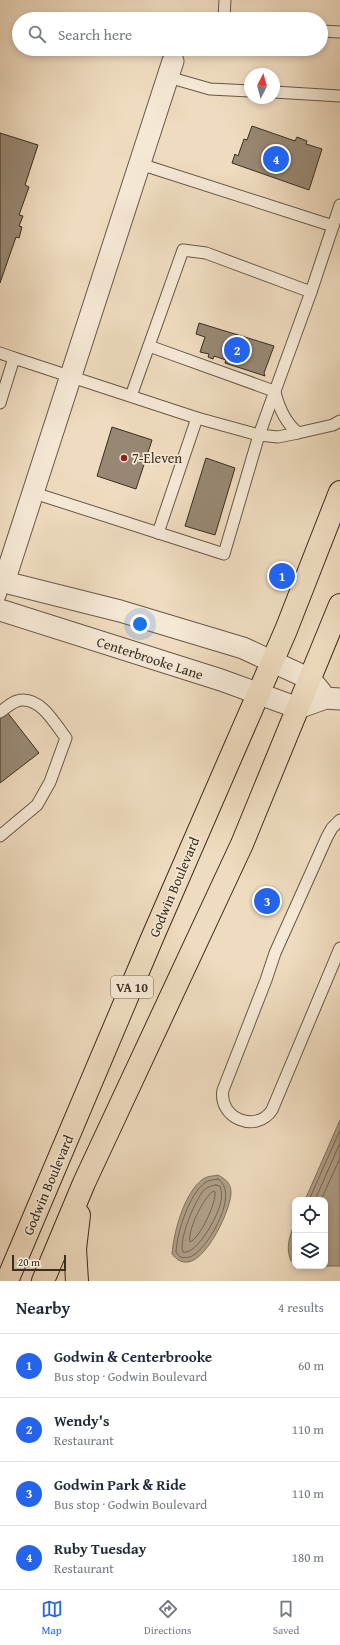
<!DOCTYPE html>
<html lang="en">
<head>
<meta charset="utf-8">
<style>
	body { margin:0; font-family:"Gentium Book Plus",serif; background:#f2f2f3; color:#1f2937 }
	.controls { position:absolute; right:12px; bottom:12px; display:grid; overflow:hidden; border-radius:8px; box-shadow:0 2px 6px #0003 }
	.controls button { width:36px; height:36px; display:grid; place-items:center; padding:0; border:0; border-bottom:1px solid #e0e1e3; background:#fff; color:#1f2937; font:20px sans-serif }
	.compass { position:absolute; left:244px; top:68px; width:36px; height:36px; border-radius:50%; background:#fff; box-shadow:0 2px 6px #0003; rotate:6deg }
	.scale { position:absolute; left:12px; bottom:10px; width:54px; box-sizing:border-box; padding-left:4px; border:2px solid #392e21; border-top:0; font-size:11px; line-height:14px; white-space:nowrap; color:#392e21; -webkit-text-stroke:3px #f5e8d5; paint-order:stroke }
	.you { position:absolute; left:140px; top:624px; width:14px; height:14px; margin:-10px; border:3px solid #fff; border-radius:50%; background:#1a73e8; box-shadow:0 0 0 6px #1a73e833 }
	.badge { display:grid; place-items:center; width:26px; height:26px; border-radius:50%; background:#2563eb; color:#fff; font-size:13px; font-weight:700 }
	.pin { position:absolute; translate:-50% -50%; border:2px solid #fff; box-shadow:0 1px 4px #0006 }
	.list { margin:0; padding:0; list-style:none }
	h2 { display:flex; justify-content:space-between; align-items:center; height:52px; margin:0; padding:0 16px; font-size:17px }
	h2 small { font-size:13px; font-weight:400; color:#747a83 }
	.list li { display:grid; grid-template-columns:26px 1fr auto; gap:12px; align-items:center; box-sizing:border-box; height:64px; padding:0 16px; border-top:1px solid #e0e1e3 }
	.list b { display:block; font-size:15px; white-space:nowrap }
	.list p { margin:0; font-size:13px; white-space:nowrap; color:#747a83 }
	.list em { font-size:13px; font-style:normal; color:#747a83 }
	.icon { flex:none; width:22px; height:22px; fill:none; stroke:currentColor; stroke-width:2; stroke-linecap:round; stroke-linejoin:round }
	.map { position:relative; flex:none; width:340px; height:1281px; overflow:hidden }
	.search { position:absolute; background:#fff; box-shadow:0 2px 6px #0003; left:12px; right:12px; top:12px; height:44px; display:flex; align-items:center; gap:10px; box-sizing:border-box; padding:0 14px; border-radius:22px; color:#747a83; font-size:15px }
	.sheet { height:308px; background:#fff }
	nav { display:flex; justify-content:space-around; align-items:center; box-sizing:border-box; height:56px; border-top:1px solid #e0e1e3; background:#fff; font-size:11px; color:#747a83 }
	nav a { display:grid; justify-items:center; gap:2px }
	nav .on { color:#2563eb }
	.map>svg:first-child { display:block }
	.water { fill:#b1a089; stroke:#81725f }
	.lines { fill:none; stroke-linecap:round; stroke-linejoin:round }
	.shore { stroke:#756755; stroke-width:1 }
	.building { fill:#988873; stroke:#392e21 }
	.lane-casing { stroke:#665948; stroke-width:13 }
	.street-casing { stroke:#665948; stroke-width:23 }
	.highway-casing { stroke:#392e21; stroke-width:24 }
	.lane { stroke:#f5e8d5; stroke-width:11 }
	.street { stroke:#f5e8d5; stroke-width:21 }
	.highway { stroke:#efdbbf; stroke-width:22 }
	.poi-dot { fill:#8f2418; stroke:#f5e8d5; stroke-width:1.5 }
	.labels { text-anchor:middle; stroke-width:3.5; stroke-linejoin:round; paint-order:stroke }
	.shield { fill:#f5e8d5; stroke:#716657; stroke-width:1 }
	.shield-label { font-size:13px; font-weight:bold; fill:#392e21 }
	.poi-label { font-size:14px; fill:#392e21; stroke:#f5e8d5; text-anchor:start }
	.street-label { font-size:14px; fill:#392e21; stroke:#f5e8d5 }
</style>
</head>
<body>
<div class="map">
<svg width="340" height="1281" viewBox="0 0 340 1281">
	<rect width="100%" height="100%" fill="#efdbbf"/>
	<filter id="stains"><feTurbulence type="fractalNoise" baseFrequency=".005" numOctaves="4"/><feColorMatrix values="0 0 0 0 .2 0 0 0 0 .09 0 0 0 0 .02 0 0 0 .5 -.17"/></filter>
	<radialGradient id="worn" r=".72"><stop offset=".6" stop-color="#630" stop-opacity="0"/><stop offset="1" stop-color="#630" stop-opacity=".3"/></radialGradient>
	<g class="water">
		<path d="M340,1120V1266H325V1200H305Z"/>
		<path d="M218,1175C225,1179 230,1182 231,1191C232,1208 207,1260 188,1262C181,1263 176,1259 172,1254C174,1231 184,1193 203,1179C207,1176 214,1176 218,1175Z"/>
		<path d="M295,1222V1263L291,1261C285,1247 290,1236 295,1222Z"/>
	</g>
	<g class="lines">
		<g class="shore">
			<path d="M218,1179C240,1192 210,1244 195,1254C190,1258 186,1258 180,1257L176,1252C177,1233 189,1193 206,1182C209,1180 214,1180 218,1179Z"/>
			<path d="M216,1185L220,1186C222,1192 222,1199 220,1205C217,1217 197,1255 183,1252C178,1241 194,1204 201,1194C204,1188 210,1186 216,1185Z"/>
			<path d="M215,1192C217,1202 200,1238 190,1242C187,1231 203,1199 212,1192Z"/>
			<path d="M309,1200L340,1130"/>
			<path d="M315,1200L340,1143"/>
			<path d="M321,1200L340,1158"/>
		</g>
	</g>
	<g class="building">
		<path d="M252,126L295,141L297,137L307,141L306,144L322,149L309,190L232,163L235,154L238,156L244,139L247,140Z"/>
		<path d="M0,133L38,145L25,185L29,187L19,215L23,216L19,226L22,227L19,238L16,237L0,283Z"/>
		<path d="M199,323L274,346L264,373L265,376L225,363L226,360L214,356L213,359L208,357L209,354L200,352L205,337L196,334Z"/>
		<path d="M112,427L152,440L136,489L97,476Z"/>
		<path d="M206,458L235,468L215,535L185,526Z"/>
		<path d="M7,712L39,753L0,783V718Z"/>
	</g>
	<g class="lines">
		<defs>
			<g id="lane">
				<path d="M224,19L225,0"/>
				<path d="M321,31L340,32"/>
				<path d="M168,77L210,89L250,91"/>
				<path d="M274,92L340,96"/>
				<path d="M140,164L333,226"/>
				<path d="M149,346L274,391"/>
				<path d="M0,353L14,358"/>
				<path d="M275,392C279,409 285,422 298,433"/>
				<path d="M131,396L183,250L206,253L311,292"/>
				<path d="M0,403L14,358L197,418L259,435L278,437L298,433L333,425L340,421"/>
				<path d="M34,493L224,554L259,435L311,292L340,205"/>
				<path d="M158,533L197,418"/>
				<path d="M0,596L4,582"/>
				<path d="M0,712C6,708 14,700 22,700C42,699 55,724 66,738L50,782L37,805L0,836"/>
				<path d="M340,820L332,828L327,837L275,953L266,980L223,1090C218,1118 256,1134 272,1110L340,948"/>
			</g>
			<g id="street">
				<path d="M0,581L120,611L243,648L310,679L321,692"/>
				<path d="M4,582L173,61"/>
				<path d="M0,610L221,680L298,708L326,698L340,699"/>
			</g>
			<g id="highway">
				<path d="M7,1281L153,936L286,630L340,492"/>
				<path d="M43,1281L84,1183L242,844L340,605"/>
				<path d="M77,1281L75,1249L79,1215"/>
			</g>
		</defs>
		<use href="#lane" class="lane-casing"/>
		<use href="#street" class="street-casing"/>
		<use href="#highway" class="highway-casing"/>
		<use href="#lane" class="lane"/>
		<use href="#street" class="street"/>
		<use href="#highway" class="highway"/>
	</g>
	<circle class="poi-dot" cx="124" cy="458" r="4"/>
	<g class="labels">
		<rect class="shield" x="111" y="976" width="42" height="22" rx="3"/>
		<g class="shield-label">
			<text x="132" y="992">VA 10</text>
		</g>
		<g class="poi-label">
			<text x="132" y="463">7-Eleven</text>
		</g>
		<g class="street-label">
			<text transform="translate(150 658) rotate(18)" y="5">Centerbrooke Lane</text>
			<text transform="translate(174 887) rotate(-67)" y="5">Godwin Boulevard</text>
			<text transform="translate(48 1185) rotate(-67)" y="5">Godwin Boulevard</text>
		</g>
	</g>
	<rect width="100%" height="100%" filter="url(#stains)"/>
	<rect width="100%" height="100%" fill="url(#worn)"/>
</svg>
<div class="controls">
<button><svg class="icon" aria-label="locate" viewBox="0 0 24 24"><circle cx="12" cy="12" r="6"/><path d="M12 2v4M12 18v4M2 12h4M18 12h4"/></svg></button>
<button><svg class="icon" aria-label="layers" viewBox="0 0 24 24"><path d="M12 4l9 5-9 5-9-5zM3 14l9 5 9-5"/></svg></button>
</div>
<svg class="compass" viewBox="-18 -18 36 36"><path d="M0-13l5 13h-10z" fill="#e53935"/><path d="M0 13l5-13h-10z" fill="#747a83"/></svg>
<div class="scale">20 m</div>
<div class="you"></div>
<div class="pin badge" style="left:282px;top:576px">1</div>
<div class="pin badge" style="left:237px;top:350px">2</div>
<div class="pin badge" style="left:267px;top:901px">3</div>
<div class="pin badge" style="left:276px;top:159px">4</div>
<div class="search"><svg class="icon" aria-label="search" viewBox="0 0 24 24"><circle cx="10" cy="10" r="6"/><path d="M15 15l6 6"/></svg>Search here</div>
</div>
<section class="sheet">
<h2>Nearby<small>4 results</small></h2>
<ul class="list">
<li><span class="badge">1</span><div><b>Godwin &amp; Centerbrooke</b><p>Bus stop · Godwin Boulevard</p></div><em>60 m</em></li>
<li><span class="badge">2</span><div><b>Wendy's</b><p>Restaurant</p></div><em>110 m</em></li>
<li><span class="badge">3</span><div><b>Godwin Park &amp; Ride</b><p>Bus stop · Godwin Boulevard</p></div><em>110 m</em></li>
<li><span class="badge">4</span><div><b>Ruby Tuesday</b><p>Restaurant</p></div><em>180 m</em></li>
</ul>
</section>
<nav>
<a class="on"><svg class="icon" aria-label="map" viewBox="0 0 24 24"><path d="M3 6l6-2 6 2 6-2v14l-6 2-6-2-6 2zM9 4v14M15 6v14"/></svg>Map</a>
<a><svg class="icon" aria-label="directions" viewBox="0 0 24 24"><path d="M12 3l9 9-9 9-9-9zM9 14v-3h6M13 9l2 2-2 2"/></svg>Directions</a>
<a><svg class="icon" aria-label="saved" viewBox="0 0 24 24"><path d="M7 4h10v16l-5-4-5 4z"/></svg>Saved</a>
</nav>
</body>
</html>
